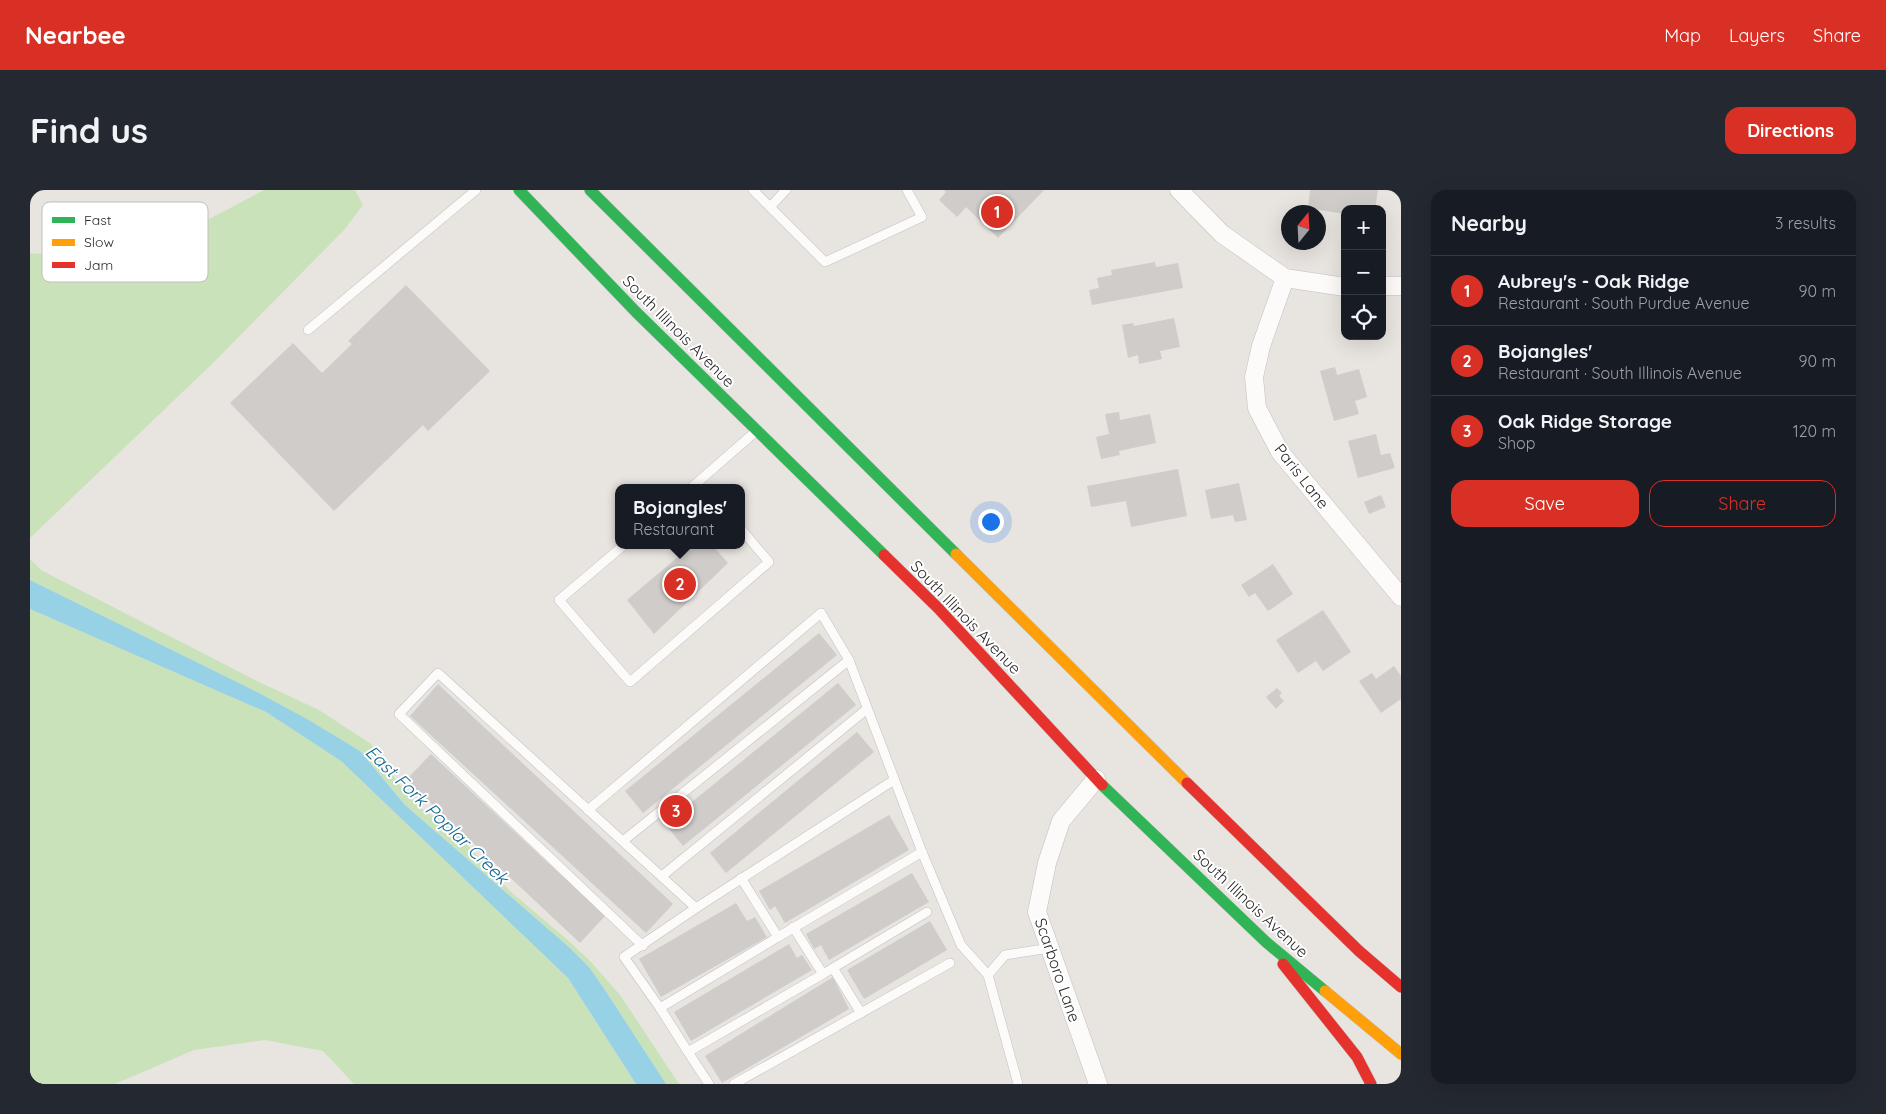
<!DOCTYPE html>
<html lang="en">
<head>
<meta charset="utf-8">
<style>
	body { margin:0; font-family:Quicksand,sans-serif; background:#242831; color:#f1f3f6 }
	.controls { position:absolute; right:15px; top:15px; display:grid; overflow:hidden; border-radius:10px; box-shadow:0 5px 20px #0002 }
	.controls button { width:45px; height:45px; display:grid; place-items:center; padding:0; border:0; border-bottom:1px solid #363941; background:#171b24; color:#f1f3f6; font:25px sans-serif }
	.compass { position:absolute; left:1251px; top:15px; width:45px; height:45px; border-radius:50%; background:#171b24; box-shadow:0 5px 20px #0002; rotate:18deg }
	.you { position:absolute; left:960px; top:331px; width:18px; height:18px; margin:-12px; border:4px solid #fff; border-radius:50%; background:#1a73e8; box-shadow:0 0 0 8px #1a73e833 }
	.badge { display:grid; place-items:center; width:32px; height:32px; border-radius:50%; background:#d93025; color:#fff; font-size:16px; font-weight:700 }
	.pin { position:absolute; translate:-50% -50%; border:2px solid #fff; box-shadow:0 1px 5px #0006 }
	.popup { position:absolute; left:585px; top:294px; width:130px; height:65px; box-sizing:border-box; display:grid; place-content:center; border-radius:10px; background:#171b24; filter:drop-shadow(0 1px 4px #0005); font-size:16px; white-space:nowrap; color:#9ea1a6 }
	.popup b { font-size:19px; color:#f1f3f6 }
	.popup::after { content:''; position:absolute; left:50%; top:100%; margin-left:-10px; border:10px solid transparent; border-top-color:#171b24 }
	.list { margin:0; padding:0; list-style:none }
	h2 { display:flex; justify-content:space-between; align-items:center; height:65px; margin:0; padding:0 20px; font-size:21px }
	h2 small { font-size:16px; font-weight:400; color:#9ea1a6 }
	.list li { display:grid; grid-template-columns:32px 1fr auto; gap:15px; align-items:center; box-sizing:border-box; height:70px; padding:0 20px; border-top:1px solid #363941 }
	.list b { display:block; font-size:19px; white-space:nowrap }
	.list p { margin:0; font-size:16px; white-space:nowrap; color:#9ea1a6 }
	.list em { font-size:16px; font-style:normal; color:#9ea1a6 }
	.actions { display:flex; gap:10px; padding:15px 20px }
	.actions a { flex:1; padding:11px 0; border:1px solid #d93025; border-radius:15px; text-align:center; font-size:18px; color:#d93025 }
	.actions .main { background:#d93025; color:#fff }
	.icon { flex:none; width:28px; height:28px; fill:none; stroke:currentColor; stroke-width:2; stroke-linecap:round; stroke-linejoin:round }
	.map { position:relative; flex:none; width:1371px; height:894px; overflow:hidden; border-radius:15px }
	header { display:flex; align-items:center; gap:30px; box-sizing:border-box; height:70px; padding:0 25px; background:#d93025; color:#fff }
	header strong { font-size:24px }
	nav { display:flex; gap:28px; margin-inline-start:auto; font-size:18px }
	.intro { display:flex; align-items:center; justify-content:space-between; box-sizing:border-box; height:120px; padding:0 30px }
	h1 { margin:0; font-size:35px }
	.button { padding:12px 22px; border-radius:15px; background:#d93025; color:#fff; font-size:18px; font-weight:700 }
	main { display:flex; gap:30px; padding:0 30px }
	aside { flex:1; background:#171b24; border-radius:15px; box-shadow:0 5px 20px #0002 }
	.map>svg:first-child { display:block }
	.green { fill:#cae2ba }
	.water { fill:#97d1e6 }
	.building { fill:#cfccc9 }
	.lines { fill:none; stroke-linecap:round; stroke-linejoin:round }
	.lane-casing { stroke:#c1c0c1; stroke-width:10 }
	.street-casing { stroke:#c1c0c1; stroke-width:19 }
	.fast-casing { stroke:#c1c0c1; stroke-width:12 }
	.slow-casing { stroke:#c1c0c1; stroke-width:12 }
	.jam-casing { stroke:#c1c0c1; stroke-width:12 }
	.lane { stroke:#fcfbfa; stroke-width:9 }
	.street { stroke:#fcfbfa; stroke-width:18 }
	.fast { stroke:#30b455; stroke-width:11 }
	.slow { stroke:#ff9f0a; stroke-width:11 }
	.jam { stroke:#e5322d; stroke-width:11 }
	.labels { text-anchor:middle; stroke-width:4; stroke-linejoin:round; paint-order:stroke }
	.street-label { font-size:16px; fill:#2a2a2a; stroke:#fff }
	.water-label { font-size:18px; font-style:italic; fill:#136895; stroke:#fff }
	.key { fill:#fff; stroke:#bfbfbf; stroke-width:1 }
	.key-label { font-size:14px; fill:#2a2a2a }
</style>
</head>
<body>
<header>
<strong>Nearbee</strong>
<nav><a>Map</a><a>Layers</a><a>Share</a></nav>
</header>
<div class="intro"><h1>Find us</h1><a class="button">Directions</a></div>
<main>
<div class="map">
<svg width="1371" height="894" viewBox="0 0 1371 894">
	<rect width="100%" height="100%" fill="#e8e4e0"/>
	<g class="green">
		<path d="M234,0H325L333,15L314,40L183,173L0,348V63L46,67L101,64L153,43Z"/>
		<path d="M0,369L11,380L227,491L289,520L341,554L374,601L392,619L424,641L481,702L539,751L561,772L590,805L649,894H636L577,803L559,777L540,758L375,615L330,561L221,499L0,390Z"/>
		<path d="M0,419L236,522L311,571L538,788L606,894H324L293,861L235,850L164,860L85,894H0Z"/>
	</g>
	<path class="water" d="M0,390L221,499L277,529L330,561L375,615L540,758L559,777L577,803L636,894H606L538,788L311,571L236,522L0,419Z"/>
	<g class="building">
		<path d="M914,0H1014L968,48L936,17L927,27L909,10L916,2Z"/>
		<path d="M1280,0H1348L1345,19H1315V24L1278,18Z"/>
		<path d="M1125,72L1126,77L1148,73L1153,98L1062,115L1059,100L1069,98L1067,88L1082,85L1081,80Z"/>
		<path d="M376,95L460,181L398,241L393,235L304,321L200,213L263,153L292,183L322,154L318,151Z"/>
		<path d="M1144,128L1150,157L1130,161L1132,169L1109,174L1108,165L1098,168L1092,135L1103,133L1104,136Z"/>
		<path d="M1305,177L1307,185L1329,179L1337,207L1325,211L1329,224L1304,231L1290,181Z"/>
		<path d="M1089,222L1090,230L1120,224L1126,253L1089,261L1090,265L1071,269L1066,247L1079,244L1075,224Z"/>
		<path d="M1346,244L1351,265L1360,263L1365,278L1328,288L1318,251Z"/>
		<path d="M1148,279L1157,326L1101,337L1096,311L1061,317L1057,296Z"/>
		<path d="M1209,293L1217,330L1205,332L1203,325L1181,329L1175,300Z"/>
		<path d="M1351,305L1356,317L1339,324L1334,312Z"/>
		<path d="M662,355H682L698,373L624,444L597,410Z"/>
		<path d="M1243,374L1263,404L1238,421L1225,403L1219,407L1211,395Z"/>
		<path d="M1293,420L1321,462L1293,481L1286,471L1268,483L1246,450Z"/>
		<path d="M789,443L807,465L613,623L595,601Z"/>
		<path d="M1364,476L1371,486V509L1351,523L1329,491L1342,483L1346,489Z"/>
		<path d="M808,493L826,515L653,656L635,634Z"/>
		<path d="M408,494L643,714L616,743L380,526Z"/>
		<path d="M1247,498L1252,503L1249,506L1254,511L1246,519L1236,507Z"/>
		<path d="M827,542L844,562L696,683L680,663Z"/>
		<path d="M401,564L575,726L550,753L376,590Z"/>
		<path d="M859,625L879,660L755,733L745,716L740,720L729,701Z"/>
		<path d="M882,683L899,712L799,770L791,755L784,759L776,744Z"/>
		<path d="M706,713L717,731L725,727L737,747L631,807L609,769Z"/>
		<path d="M900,731L917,760L834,809L817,780Z"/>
		<path d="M759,754L767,768L772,765L782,780L661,851L644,822Z"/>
		<path d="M803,787L819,819L692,893L675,866Z"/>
	</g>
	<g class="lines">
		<defs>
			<g id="lane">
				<path d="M723,0L795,72L892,27L877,0"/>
				<path d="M740,17L756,0"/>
				<path d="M278,140L446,0"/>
				<path d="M661,298L724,243"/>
				<path d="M594,355L529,410L600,492L739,372L711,339"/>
				<path d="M558,620L791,423L819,470L892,662L748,747L711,688"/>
				<path d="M593,651L819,470"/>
				<path d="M892,662L931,755L958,785"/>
				<path d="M632,686L837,519"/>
				<path d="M666,718L594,767L630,818L748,747"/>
				<path d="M763,737L793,784L803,778L831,823"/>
				<path d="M613,756L369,524L408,483L666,718L864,590"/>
				<path d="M803,778L897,722"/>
				<path d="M630,818L658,862L793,784"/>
				<path d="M658,862L679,894"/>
				<path d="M704,894L920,773"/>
				<path d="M988,894L958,785L975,765L1020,758"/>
			</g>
			<g id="street">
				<path d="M1149,0L1192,44L1255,88L1315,97"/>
				<path d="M1255,88L1231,156L1224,187L1227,218L1250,262L1371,407"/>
				<path d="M1352,96H1371"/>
				<path d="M1066,589L1031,631L1017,673L1007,722L1068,894"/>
			</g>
			<g id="fast">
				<path d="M489,0L606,122L854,365"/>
				<path d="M560,0L926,364"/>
				<path d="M1072,595L1236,752L1295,801"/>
			</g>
			<g id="slow">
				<path d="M926,364L1157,593"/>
				<path d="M1295,801L1371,864"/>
			</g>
			<g id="jam">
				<path d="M854,365L908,418L1072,595"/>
				<path d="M1157,593L1329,761L1371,797"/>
				<path d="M1253,774L1327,867L1341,894"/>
			</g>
		</defs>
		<use href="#lane" class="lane-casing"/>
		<use href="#street" class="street-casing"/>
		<use href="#fast" class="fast-casing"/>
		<use href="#slow" class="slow-casing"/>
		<use href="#jam" class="jam-casing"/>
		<use href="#lane" class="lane"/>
		<use href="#street" class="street"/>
		<use href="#fast" class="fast"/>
		<use href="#slow" class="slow"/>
		<use href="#jam" class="jam"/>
	</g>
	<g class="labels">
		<g class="street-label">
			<text transform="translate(649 141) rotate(45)" y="6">South Illinois Avenue</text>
			<text transform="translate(1272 286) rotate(52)" y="6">Paris Lane</text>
			<text transform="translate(936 427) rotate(46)" y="6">South Illinois Avenue</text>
			<text transform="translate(1221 713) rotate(43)" y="6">South Illinois Avenue</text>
			<text transform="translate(1028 780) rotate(71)" y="6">Scarboro Lane</text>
		</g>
		<g class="water-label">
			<text transform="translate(407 625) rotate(44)" y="6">East Fork Poplar Creek</text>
		</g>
	</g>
	<rect x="12" y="12" width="166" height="80" rx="8" class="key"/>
	<rect x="22" y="27" width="23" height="6" fill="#30b455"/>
	<rect x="22" y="49" width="23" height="7" fill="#ff9f0a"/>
	<rect x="22" y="72" width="23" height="6" fill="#e5322d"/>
	<g class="key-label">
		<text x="54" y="35">Fast</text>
		<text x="54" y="57">Slow</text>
		<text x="54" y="80">Jam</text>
	</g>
</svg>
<div class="controls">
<button>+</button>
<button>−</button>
<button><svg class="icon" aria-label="locate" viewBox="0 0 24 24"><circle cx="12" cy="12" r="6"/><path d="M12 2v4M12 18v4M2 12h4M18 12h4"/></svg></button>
</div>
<svg class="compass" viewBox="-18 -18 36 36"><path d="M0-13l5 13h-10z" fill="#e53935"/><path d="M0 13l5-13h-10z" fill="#9ea1a6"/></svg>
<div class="you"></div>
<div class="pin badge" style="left:967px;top:22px">1</div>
<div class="pin badge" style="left:650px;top:394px">2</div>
<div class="popup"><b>Bojangles'</b>Restaurant</div>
<div class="pin badge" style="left:646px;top:621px">3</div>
</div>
<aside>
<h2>Nearby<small>3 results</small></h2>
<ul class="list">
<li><span class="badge">1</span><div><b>Aubrey's - Oak Ridge</b><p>Restaurant · South Purdue Avenue</p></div><em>90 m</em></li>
<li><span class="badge">2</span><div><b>Bojangles'</b><p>Restaurant · South Illinois Avenue</p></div><em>90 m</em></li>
<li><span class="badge">3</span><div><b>Oak Ridge Storage</b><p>Shop</p></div><em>120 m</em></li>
</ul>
<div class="actions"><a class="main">Save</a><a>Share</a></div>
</aside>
</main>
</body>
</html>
